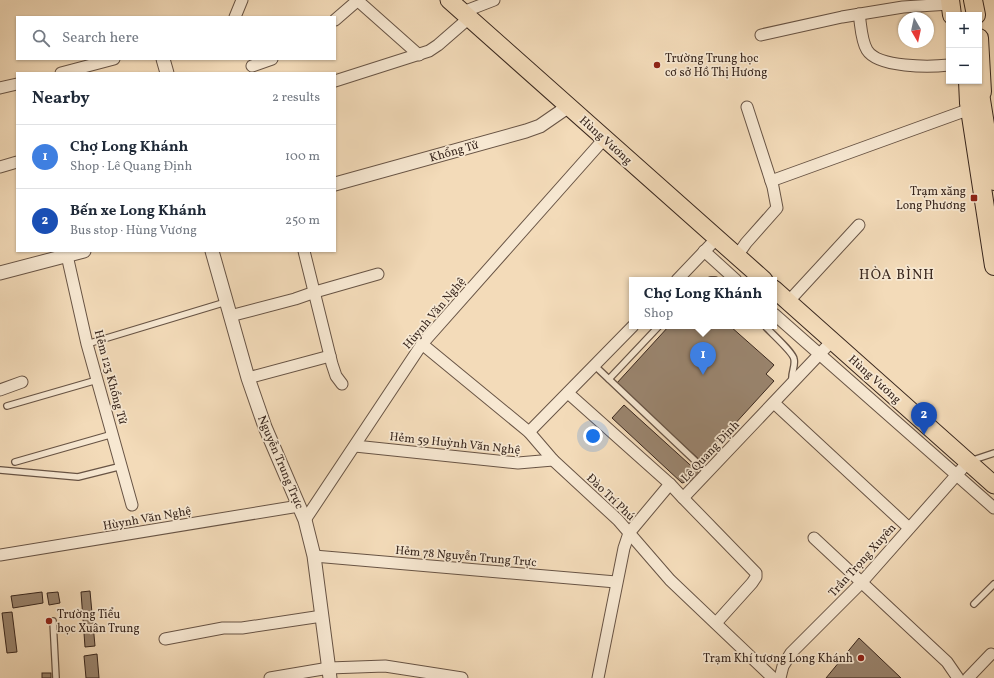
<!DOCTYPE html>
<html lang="en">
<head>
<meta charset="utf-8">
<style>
	body { margin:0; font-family:Vollkorn,serif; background:#f2f2f3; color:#1f2937 }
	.controls { position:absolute; right:12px; top:12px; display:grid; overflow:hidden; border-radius:0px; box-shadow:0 1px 3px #0004 }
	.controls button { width:36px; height:36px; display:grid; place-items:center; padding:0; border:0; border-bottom:1px solid #e0e1e3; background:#fff; color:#1f2937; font:20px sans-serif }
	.compass { position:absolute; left:898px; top:12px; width:36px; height:36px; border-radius:50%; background:#fff; box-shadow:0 1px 3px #0004; rotate:171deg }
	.you { position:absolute; left:593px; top:436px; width:14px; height:14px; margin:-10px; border:3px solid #fff; border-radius:50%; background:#1a73e8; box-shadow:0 0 0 6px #1a73e833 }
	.badge { display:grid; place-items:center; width:26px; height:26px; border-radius:50%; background:#1a73e8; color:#fff; font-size:13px; font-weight:700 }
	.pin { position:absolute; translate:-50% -33px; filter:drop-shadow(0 1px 2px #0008) }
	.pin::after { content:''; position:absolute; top:21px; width:14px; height:12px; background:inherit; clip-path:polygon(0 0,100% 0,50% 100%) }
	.popup { position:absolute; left:629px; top:277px; width:148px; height:52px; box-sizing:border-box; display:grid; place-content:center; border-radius:0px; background:#fff; filter:drop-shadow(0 1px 3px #0005); font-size:13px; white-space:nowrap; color:#747a83 }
	.popup b { font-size:15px; color:#1f2937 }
	.popup::after { content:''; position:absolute; left:50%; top:100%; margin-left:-8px; border:8px solid transparent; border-top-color:#fff }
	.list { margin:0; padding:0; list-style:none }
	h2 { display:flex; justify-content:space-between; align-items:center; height:52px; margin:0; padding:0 16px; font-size:17px }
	h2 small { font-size:13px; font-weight:400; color:#747a83 }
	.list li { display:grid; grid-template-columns:26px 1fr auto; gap:12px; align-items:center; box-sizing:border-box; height:64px; padding:0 16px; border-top:1px solid #e0e1e3 }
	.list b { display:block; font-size:15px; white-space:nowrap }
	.list p { margin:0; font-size:13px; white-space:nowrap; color:#747a83 }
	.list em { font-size:13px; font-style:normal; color:#747a83 }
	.icon { flex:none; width:22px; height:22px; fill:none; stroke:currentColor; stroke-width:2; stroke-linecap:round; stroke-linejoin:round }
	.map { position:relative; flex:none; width:994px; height:678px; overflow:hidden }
	.search { position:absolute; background:#fff; box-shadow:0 1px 3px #0004; left:16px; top:16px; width:320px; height:44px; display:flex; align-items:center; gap:10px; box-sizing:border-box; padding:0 14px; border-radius:0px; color:#747a83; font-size:15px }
	.panel { position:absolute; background:#fff; box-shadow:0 1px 3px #0004; left:16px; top:72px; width:320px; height:180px; border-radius:0px }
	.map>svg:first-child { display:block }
	.building { fill:#9a856f; stroke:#39271e }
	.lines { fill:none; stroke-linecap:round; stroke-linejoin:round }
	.service-casing { stroke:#685445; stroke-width:8 }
	.minor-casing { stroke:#685445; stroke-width:13 }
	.tertiary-casing { stroke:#685445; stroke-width:15 }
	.primary-casing { stroke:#39271e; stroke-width:19 }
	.trunk-casing { stroke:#39271e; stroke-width:20 }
	.service { stroke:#f7e8d2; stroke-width:5.5 }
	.minor { stroke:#f7e8d2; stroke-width:11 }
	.tertiary { stroke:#f7e8d2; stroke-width:13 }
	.primary { stroke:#f3dbb9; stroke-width:17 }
	.trunk { stroke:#f3dbb9; stroke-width:18 }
	.poi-dot { fill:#8f2418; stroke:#f7e8d2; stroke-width:1.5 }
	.labels { text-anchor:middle; stroke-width:3.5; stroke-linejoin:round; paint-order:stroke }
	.poi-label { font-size:12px; fill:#39271e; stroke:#f7e8d2; text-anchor:start }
	.street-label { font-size:12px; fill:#39271e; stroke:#f7e8d2 }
	.quarter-label { font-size:14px; letter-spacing:1px; fill:#39271e; stroke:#f7e8d2 }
</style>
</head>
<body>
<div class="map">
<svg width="994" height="678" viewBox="0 0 994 678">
	<rect width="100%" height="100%" fill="#f3dbb9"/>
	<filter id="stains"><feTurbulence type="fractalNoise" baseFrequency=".005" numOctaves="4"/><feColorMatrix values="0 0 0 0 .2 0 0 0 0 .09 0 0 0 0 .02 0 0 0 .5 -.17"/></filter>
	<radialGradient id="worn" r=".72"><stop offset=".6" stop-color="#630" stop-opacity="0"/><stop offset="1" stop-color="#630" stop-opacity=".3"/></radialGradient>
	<g class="building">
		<path d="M669,326H730L774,365L766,374L774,381L701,461L616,384Z"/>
		<path d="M624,405L699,473L693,480L682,483L612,418Z"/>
		<path d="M90,591L95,646L85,647L81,592Z"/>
		<path d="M42,592L43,603L13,608L11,596Z"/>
		<path d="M58,592L60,603L49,605L47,593Z"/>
		<path d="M12,612L17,652L7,653L2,613Z"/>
		<path d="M859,638L901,678H826Z"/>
		<path d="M97,654L99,678H86L84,656Z"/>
		<rect x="42" y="673" width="9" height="5"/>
	</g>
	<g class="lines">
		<defs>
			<g id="service">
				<path d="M711,280H715"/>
				<path d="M765,326C771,333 793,352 794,359C796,368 789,375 793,384"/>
				<path d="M87,344L226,302"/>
				<path d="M595,366L707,472"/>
				<path d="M609,379L659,326"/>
				<path d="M7,406L97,380"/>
				<path d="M970,461L994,453"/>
				<path d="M15,462L113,434"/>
				<path d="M0,470L78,477L122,466"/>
				<path d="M974,604L994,584"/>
				<path d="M53,621L56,678"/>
			</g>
			<g id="minor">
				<path d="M357,0L419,55"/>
				<path d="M463,12L494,0"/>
				<path d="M859,14C861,25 861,40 867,50C878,68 930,67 949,65"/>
				<path d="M235,17L242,0"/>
				<path d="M335,20L358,0"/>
				<path d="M761,35L842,17L903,7L950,4"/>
				<path d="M252,66L272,59"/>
				<path d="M61,73L114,59"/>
				<path d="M335,81L429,51L438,45L469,18"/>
				<path d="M0,88L17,84"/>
				<path d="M0,167L17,162"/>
				<path d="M771,181L970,109"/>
				<path d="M66,251L87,344L132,505"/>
				<path d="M304,251L332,364L336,376L342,384"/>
				<path d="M704,251L736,280"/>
				<path d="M737,256L746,243L777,208L773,187L747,107"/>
				<path d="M677,280L717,238"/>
				<path d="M788,302L859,225"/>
				<path d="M774,314L994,508"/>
				<path d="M230,316L295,299L315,292L378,274"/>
				<path d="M422,344L529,432L553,460L618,520L670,580L773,678"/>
				<path d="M248,378L330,356"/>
				<path d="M0,390L22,382"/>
				<path d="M568,393L670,484"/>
				<path d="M774,403L909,528"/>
				<path d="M529,432L633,326"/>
				<path d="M355,446L518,463L553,460"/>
				<path d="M683,498L756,573V577L752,583L716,623"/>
				<path d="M305,520L422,344L604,139"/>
				<path d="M814,538L947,662L958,678"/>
				<path d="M0,555L299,506"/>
				<path d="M314,556L616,582"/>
				<path d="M165,639L223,628H242L322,616"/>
				<path d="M270,678L329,668L385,666L462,678"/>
				<path d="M598,678L624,548L629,533L670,484L683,498L832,341"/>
				<path d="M780,678L783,666L791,653L861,583L968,462"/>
				<path d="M968,678L991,654"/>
			</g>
			<g id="tertiary">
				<path d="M163,59L167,73"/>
				<path d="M335,184L526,131L540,126L569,106"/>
				<path d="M212,251L248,378L265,427L305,520L314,556L330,678"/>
				<path d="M0,273L84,251"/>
			</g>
			<g id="primary">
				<path d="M449,0L764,280"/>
				<path d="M774,289L994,485"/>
			</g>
			<g id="trunk">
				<path d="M950,0L952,15"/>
				<path d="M973,0L976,15"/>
				<path d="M979,38L982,92"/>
				<path d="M968,81L969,103L994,266"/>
				<path d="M978,81L994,181"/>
			</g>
		</defs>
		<use href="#service" class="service-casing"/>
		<use href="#minor" class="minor-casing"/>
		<use href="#tertiary" class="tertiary-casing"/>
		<use href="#primary" class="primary-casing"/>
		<use href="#trunk" class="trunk-casing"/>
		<use href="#service" class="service"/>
		<use href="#minor" class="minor"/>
		<use href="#tertiary" class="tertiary"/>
		<use href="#primary" class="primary"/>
		<use href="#trunk" class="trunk"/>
	</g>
	<g class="poi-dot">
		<circle cx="657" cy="65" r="4"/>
		<rect x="970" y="194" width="8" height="8" rx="2"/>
		<circle cx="49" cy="621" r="4"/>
		<circle cx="861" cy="658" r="4"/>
	</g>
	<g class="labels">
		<g class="poi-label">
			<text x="665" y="62">Trường Trung học<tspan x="665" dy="14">cơ sở Hồ Thị Hương</tspan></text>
			<text x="966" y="195" text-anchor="end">Trạm xăng<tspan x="966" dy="14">Long Phương</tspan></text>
			<text x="57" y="618">Trường Tiểu<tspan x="57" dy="14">học Xuân Trung</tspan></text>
			<text x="853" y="662" text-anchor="end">Trạm Khí tương Long Khánh</text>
		</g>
		<g class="street-label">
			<text transform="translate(606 140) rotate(42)" y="4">Hùng Vương</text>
			<text transform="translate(454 151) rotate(-16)" y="4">Khổng Tử</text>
			<text transform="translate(434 313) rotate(-50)" y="4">Hùynh Văn Nghệ</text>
			<text transform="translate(111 377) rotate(75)" y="4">Hẻm 123 Khổng Tử</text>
			<text transform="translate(875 379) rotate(42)" y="4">Hùng Vương</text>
			<text transform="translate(455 443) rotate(6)" y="4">Hẻm 59 Huỳnh Văn Nghệ</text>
			<text transform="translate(710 451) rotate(-47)" y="4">Lê Quang Định</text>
			<text transform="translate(281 462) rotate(67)" y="4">Nguyễn Trung Trực</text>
			<text transform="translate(611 497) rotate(44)" y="4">Đào Trí Phú</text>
			<text transform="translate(147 518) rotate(-10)" y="4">Hùynh Văn Nghệ</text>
			<text transform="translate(466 556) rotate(5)" y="4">Hẻm 78 Nguyễn Trung Trực</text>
			<text transform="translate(862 560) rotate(-48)" y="4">Trần Trọng Xuyên</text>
		</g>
		<g class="quarter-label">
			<text x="897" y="279">HÒA BÌNH</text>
		</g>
	</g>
	<rect width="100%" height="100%" filter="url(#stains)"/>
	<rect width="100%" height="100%" fill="url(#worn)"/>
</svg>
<div class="controls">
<button>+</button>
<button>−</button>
</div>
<svg class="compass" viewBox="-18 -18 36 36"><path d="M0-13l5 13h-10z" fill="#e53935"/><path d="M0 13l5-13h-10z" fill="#747a83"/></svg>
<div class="you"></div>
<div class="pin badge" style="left:703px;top:375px;background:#3f7fe0">1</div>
<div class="popup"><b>Chợ Long Khánh</b>Shop</div>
<div class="pin badge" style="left:924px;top:435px;background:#1a4fb4">2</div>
<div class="search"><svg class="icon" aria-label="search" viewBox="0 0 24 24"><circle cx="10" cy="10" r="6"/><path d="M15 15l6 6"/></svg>Search here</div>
<section class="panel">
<h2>Nearby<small>2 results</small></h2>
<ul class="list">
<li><span class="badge" style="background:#3f7fe0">1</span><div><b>Chợ Long Khánh</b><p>Shop · Lê Quang Định</p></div><em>100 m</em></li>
<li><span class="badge" style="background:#1a4fb4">2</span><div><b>Bến xe Long Khánh</b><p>Bus stop · Hùng Vương</p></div><em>250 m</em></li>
</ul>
</section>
</div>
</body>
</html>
